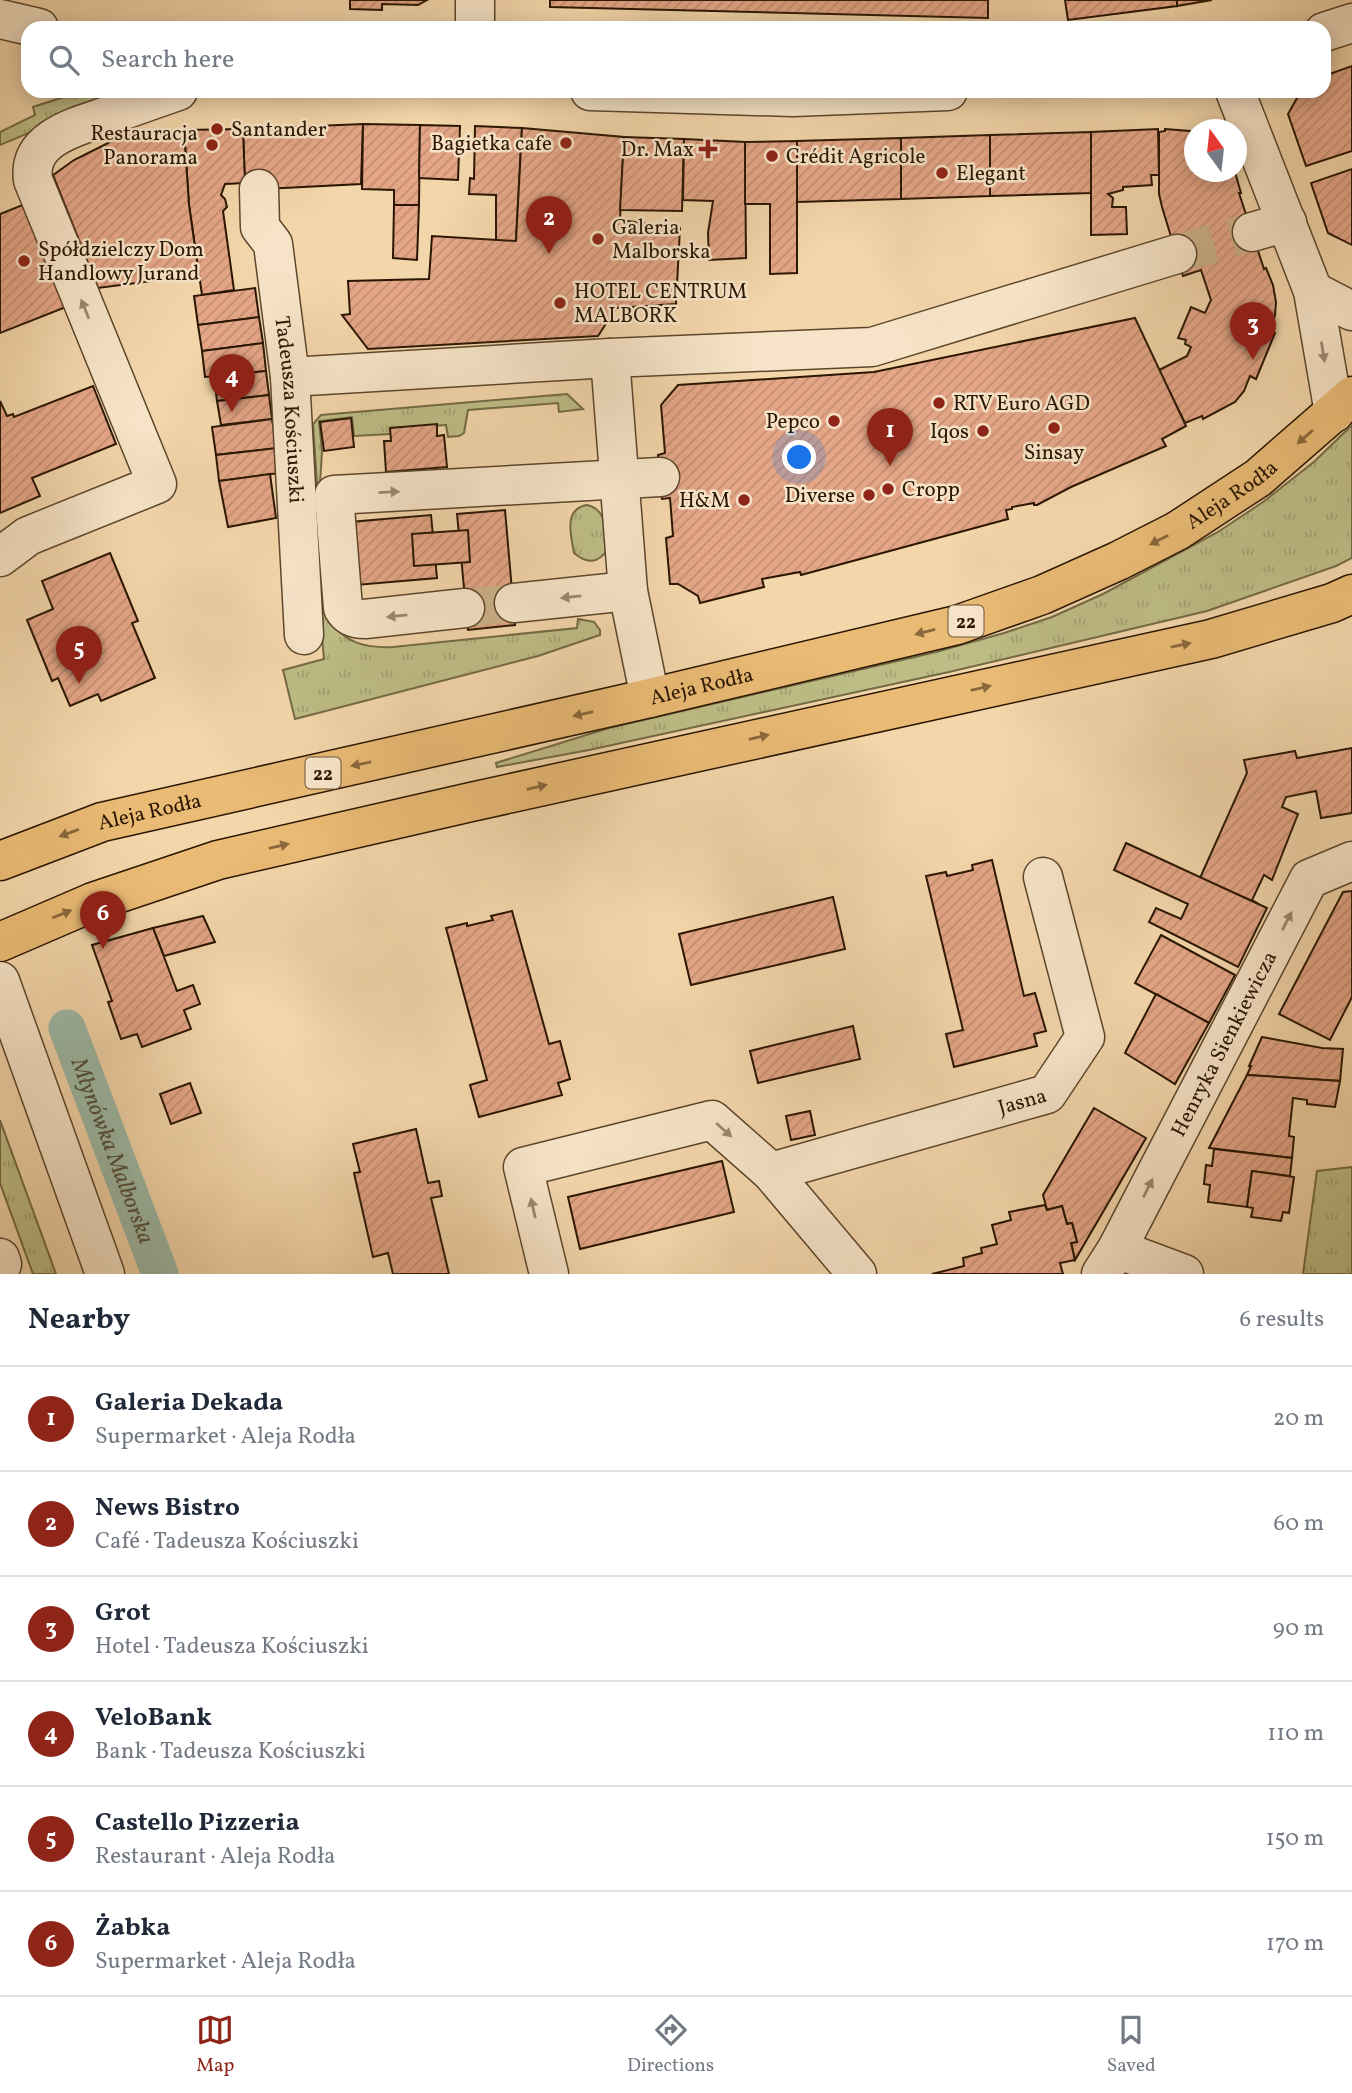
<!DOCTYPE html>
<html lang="en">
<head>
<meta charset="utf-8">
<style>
	body { margin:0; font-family:Vollkorn,serif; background:#f6f6f7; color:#1f2937 }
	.compass { position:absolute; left:1184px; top:119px; width:63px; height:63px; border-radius:50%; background:#fff; box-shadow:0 4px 18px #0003; rotate:345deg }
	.you { position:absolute; left:800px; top:458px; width:24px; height:24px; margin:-18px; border:5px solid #fff; border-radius:50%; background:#1a73e8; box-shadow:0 0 0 10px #1a73e833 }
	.badge { display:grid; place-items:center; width:46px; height:46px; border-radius:50%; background:#8f2418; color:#fff; font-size:23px; font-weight:700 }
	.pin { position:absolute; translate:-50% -58px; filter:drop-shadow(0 2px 4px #0008) }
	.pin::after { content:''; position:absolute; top:37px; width:24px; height:21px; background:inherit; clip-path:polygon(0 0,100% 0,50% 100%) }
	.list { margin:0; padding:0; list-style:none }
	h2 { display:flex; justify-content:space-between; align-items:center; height:91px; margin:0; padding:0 28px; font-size:30px }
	h2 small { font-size:23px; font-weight:400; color:#747a83 }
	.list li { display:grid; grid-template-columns:46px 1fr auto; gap:21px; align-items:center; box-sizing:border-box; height:105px; padding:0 28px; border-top:2px solid #e0e1e3 }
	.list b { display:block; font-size:26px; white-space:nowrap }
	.list p { margin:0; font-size:23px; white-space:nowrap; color:#747a83 }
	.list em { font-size:23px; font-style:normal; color:#747a83 }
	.icon { flex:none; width:38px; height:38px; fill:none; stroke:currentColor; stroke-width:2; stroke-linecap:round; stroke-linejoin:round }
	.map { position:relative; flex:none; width:1352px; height:1274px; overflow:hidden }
	.search { position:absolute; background:#fff; box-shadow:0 4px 18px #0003; left:21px; right:21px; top:21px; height:77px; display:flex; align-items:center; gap:18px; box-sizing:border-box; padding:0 24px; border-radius:21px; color:#747a83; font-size:26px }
	.sheet { height:721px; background:#fff }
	nav { display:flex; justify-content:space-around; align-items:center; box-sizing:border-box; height:98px; border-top:2px solid #e0e1e3; background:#fff; font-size:19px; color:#747a83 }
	nav a { display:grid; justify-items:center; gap:4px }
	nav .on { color:#8f2418 }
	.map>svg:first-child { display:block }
	.grass { fill:url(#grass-tufts); stroke:#746a44; stroke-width:2 }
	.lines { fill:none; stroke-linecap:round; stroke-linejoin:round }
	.canal { stroke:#9cb9a6; stroke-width:37 }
	.building { fill:url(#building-hatch); stroke:#2a1602; stroke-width:2 }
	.minor-tunnel { stroke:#cbb088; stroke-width:38; stroke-dasharray:38 19; stroke-linecap:butt }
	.minor-casing { stroke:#5c462c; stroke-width:41 }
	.major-casing { stroke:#2a1602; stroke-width:41 }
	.minor { stroke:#f7e4c8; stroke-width:38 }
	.major { stroke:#eabb75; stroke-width:38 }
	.oneway { fill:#9b876f }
	.oneway2 { fill:#8a683c }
	.poi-dot { fill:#8f2418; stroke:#f7e4c8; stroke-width:2.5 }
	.labels { text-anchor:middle; stroke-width:5; stroke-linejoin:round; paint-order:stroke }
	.shield { fill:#f7e4c8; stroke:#68543d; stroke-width:2 }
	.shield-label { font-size:19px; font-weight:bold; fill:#2a1602 }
	.poi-label { font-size:21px; fill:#2a1602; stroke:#f7e4c8; text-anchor:start }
	.street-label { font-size:21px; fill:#2a1602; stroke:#f7e4c8 }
	.water-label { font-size:23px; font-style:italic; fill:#524f3b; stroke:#f7e4c8 }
</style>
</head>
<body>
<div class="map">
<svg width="1352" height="1274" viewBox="0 0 1352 1274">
	<defs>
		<pattern id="grass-tufts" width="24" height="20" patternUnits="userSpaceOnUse" patternTransform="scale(1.75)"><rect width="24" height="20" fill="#bebd86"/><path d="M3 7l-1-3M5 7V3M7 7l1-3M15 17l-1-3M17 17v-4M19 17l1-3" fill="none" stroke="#a3a272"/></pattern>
		<pattern id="building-hatch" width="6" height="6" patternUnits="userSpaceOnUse" patternTransform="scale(1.75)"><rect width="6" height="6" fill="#e4a687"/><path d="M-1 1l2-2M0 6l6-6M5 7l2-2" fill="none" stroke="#c48e73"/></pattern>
	</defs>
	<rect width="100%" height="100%" fill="#f3d6aa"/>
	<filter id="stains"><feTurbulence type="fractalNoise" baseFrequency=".00286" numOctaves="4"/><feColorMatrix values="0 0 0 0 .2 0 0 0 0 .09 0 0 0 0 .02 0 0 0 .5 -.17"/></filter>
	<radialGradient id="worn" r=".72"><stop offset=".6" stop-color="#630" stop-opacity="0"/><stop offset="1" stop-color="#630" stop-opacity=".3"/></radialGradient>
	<g class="grass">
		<path d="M96,91H113L117,96L0,145V132L35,115L33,107L67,96Z"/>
		<path d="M567,394L583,409L559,412L558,403L468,410L464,433L459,436L448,437L446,425L390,429V434L354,436L352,417L319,421L322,451L320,484L332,620C343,644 368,648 393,647L577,628L578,619L594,622L600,630V635L538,656L295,719L283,670L324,659L315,559L322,558L313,424L321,415Z"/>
		<path d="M1352,425V558L1336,566L1207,611L949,672L589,750L497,767L496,763L609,728L936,652L1004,633L1052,617L1103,594L1218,532L1263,502L1315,461Z"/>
		<path d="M587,505C608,510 605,531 608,549C598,564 587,564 574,553C571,535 563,509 587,505Z"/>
		<path d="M0,1120L56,1274H33L0,1183Z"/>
		<path d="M1352,1167V1274H1303L1317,1171Z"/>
	</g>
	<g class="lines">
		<path class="canal" id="s1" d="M67,1028L160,1274"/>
	</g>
	<g class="building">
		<path d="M350,0H427L418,5L382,4V10L350,9Z"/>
		<path d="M550,0H988V18L550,7Z"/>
		<path d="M1065,0H1177V6L1068,20Z"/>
		<path d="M1177,0H1212L1177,6Z"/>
		<path d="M1352,66V151L1306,166L1288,114L1301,91H1324V76Z"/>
		<path d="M363,124L361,184L245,190L243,129Z"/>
		<path d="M363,124L420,125L419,205H394V190L362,189Z"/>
		<path d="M420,125L460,126L458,180L419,178Z"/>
		<path d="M475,126L522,128L516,241L496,242V195L469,194L470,178L474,179Z"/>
		<path d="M522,128L624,137L620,220L680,228L676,304L616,308L598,336L368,349L342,315L350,314L348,281L429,279L432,236L516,241Z"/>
		<path d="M243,129L245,183L225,184L221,195L225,199L227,207L223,211L234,290L202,295L189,205L184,130Z"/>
		<path d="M1158,129L1159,175H1151L1152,185L1123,187V190L1108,194L1113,198L1112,207H1126L1127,234L1091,235V132Z"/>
		<path d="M1165,129L1190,131L1194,134V172H1235L1241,193H1239L1264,269L1266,268L1273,285L1276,302L1275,315L1270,330L1275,333L1256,379L1250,376L1244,391L1235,402L1203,419L1202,416L1185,423L1159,370L1187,356L1191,347L1185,344L1186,340L1178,338L1191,307L1205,313L1211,300L1201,270L1183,276L1162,207L1159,194V132L1165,131Z"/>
		<path d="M184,130L189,205L199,275L98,288L53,175L74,160L118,138L141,133Z"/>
		<path d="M1091,132V193L990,196V135Z"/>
		<path d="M990,135V196L901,199V138Z"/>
		<path d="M624,137L684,139L682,211L620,210Z"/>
		<path d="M901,138V199L797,202V141Z"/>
		<path d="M684,139L745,142L746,258L709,260L708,233L713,201L683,200Z"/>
		<path d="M797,141V273L770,274V204H745V142Z"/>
		<path d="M1352,169V245L1328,233L1311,183Z"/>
		<path d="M25,204L66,307L0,333V214Z"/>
		<path d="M394,205H419L417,260L393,258Z"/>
		<path d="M255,288L259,317L198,325L194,296Z"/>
		<path d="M259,317L263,343L202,351L198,325Z"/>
		<path d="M1135,318L1186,426L1162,439L1166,446L1071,487L1037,505H1034V503L1012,507V509L1006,510L1008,519L801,575L800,572L762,579L764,587L700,603L698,596L678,584H670L666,538L673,536L670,498L662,499L658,455L665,453L661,405L678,385L874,372Z"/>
		<path d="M263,343L266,371L205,377L202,351Z"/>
		<path d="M266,371L269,395L217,401L214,376Z"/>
		<path d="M93,386L116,444L32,478L40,496L0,513V401L7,416L13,414L14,417Z"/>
		<path d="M269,395L272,419L221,425L217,401Z"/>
		<path d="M351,418L354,447L324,451L320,422Z"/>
		<path d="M272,419L277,448L216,455L212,427Z"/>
		<path d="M437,424V436L444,435L447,467L386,472L384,441H391L390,428Z"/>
		<path d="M277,448L280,473L219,481L216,455Z"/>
		<path d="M270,474L276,518L228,527L219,481Z"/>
		<path d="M505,510L515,625L468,630L457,514Z"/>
		<path d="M431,515L437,578L356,585L350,522Z"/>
		<path d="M468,530L470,562L414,566L412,534Z"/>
		<path d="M110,553L138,621L132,623L155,678L101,701L98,694L70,706L58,678L52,681L27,620L53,609L42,581Z"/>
		<path d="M1352,748V813L1321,818L1316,791L1286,797L1282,807L1298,814L1272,880L1264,875L1252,900L1259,904L1200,878L1247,773L1244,760L1295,751L1297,758Z"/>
		<path d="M1126,843L1267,908L1238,967L1149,922L1156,908L1181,919L1188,904L1114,870Z"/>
		<path d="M992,860L1024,996L1035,993L1046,1031L1034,1034L1037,1046L954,1067L946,1034L963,1030L926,876L946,872L947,876L973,870L972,865Z"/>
		<path d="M1352,891V997L1330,1040L1279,1014L1343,892Z"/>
		<path d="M833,897L845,949L691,985L679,934Z"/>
		<path d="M512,911L549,1044L560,1041L570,1079L558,1083L562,1095L479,1117L470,1085L487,1080L446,928L467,923V926L493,920L491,916Z"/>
		<path d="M203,916L215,942L164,956L153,928Z"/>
		<path d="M153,928L177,991L193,985L200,1004L184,1010L191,1029L142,1047L137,1034L121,1039L108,1002L112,1001L92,945Z"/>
		<path d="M1161,935L1235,975L1209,1023L1135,983Z"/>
		<path d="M1156,994L1209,1023L1175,1084L1125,1053Z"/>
		<path d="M853,1026L860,1059L758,1083L750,1051Z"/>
		<path d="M1262,1037L1322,1048L1343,1049L1340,1081L1247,1075L1251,1066H1249Z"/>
		<path d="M1247,1075L1340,1081L1335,1107L1307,1104V1100L1293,1098L1289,1136L1294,1137L1292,1158L1209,1148Z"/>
		<path d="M190,1083L201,1113L171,1124L160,1094Z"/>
		<path d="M1094,1108L1146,1138L1075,1260L1071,1243L1077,1242L1072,1223L1067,1224L1062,1206L1047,1210L1043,1195Z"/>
		<path d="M810,1111L815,1135L791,1140L786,1116Z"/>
		<path d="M416,1129L428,1183L439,1181L442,1196L431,1198L449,1274H393L388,1253L373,1257L354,1173L360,1172L353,1144Z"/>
		<path d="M1214,1149L1292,1158L1290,1176L1252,1171L1247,1207L1208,1202L1210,1185L1204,1184L1206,1165L1212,1166Z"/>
		<path d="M722,1161L734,1212L580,1249L568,1197Z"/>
		<path d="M1252,1171L1294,1177L1289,1213L1283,1212L1281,1221L1251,1217L1253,1208L1247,1207Z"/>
		<path d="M1045,1205L1047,1210L1062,1206L1067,1224L1072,1223L1077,1242L1071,1243L1075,1260L1060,1263L1063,1274H932L964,1266L963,1258L982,1253L981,1248L997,1244L992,1225L1011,1220L1009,1212Z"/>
	</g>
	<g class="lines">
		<g class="minor-tunnel">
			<path d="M1177,254L1252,232"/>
			<path d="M465,608L514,603"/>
		</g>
		<defs>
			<g id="minor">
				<path d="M0,19L39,28"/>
				<path d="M475,28V0"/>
				<path d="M1324,32L1352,23"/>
				<path d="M590,91L793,97L948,91"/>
				<path d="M1235,91L1313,291L1334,413"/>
				<path id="s2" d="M259,189L260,227L273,244L290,377L304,635"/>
				<path d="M1252,232L1287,222"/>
				<path d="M1313,291L1352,311"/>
				<path d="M610,358L628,591L650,698"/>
				<path d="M290,377L610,358L872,347L1177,254"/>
				<path d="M0,557L28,536L157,484L33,180C27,137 79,126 110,115C132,107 155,99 178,91"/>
				<path d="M514,603L628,591"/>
				<path d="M465,608L365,619C355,619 348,617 343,608L334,495L660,477"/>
				<path d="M0,981L105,1274"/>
				<path id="s3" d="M771,1172L1047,1094L1085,1037L1043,877"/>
				<path d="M1117,1249L1184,1274"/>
				<path d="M0,1258L2,1264L0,1265"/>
				<path d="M549,1274L523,1167L712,1120L771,1172L857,1274"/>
				<path id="s4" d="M1101,1274L1117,1249L1309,879L1352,861"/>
			</g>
			<g id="major">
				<path id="s5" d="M0,861L102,822L650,698L957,625L1042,595L1118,561L1177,531L1258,478L1352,396"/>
				<path d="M0,942L93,902L218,860L471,802L1211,639L1332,603L1352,594"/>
			</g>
		</defs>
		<use href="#minor" class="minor-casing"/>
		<use href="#major" class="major-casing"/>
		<use href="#minor" class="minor"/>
		<use href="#major" class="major"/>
	</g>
	<defs><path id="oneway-solid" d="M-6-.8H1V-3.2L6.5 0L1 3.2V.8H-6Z" transform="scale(1.75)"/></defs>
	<g class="oneway">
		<use href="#oneway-solid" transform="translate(85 309) rotate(-112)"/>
		<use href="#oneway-solid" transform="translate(1323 352) rotate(81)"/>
		<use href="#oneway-solid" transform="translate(389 492) rotate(-3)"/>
		<use href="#oneway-solid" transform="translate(571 597) rotate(174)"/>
		<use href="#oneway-solid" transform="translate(397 616) rotate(174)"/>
		<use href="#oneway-solid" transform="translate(1287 921) rotate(-63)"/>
		<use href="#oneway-solid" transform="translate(724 1130) rotate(42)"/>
		<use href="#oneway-solid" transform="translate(1148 1188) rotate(-63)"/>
		<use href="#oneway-solid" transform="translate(533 1208) rotate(-103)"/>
	</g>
	<g class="oneway2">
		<use href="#oneway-solid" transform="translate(1305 437) rotate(139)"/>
		<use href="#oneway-solid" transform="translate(1159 540) rotate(153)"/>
		<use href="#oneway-solid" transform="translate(925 632) rotate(166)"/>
		<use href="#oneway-solid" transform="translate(1181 645) rotate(-12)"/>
		<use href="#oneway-solid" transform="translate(981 688) rotate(-13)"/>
		<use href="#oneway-solid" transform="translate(583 714) rotate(167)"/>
		<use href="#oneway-solid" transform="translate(759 737) rotate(-13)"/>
		<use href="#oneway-solid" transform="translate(361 764) rotate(168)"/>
		<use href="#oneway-solid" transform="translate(537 787) rotate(-13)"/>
		<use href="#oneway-solid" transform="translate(69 833) rotate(160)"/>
		<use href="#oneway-solid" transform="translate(279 846) rotate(-13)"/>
		<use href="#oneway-solid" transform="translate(62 914) rotate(-22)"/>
	</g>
	<g class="poi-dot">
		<circle cx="217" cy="129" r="7"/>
		<circle cx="566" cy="143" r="7"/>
		<circle cx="212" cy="145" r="7"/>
		<path d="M704.5 138.5h7v7h7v7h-7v7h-7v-7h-7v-7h7z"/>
		<circle cx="772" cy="156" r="7"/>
		<circle cx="942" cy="173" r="7"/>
		<circle cx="598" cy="239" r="7"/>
		<circle cx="24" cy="261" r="7"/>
		<circle cx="560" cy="303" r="7"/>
		<circle cx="939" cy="403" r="7"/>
		<circle cx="834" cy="421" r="7"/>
		<circle cx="1054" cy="428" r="7"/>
		<circle cx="983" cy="431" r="7"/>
		<circle cx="888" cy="489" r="7"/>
		<circle cx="869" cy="495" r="7"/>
		<circle cx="744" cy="500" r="7"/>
	</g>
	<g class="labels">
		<g class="shield">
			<rect x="948.5" y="605.5" width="35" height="31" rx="5"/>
			<rect x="305.5" y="757.5" width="35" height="31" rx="5"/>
		</g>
		<g class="shield-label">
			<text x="966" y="628">22</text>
			<text x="323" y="780">22</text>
		</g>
		<g class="poi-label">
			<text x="231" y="136">Santander</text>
			<text x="198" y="140" text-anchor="end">Restauracja<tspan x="198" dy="24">Panorama</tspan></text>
			<text x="552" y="150" text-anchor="end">Bagietka cafe</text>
			<text x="694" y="156" text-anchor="end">Dr. Max</text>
			<text x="786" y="163">Crédit Agricole</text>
			<text x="956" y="180">Elegant</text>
			<text x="612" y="234">Galeria<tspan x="612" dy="24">Malborska</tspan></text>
			<text x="38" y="256">Spółdzielczy Dom<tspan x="38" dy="24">Handlowy Jurand</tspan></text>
			<text x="574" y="298">HOTEL CENTRUM<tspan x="574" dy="24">MALBORK</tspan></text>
			<text x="953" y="410">RTV Euro AGD</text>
			<text x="820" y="428" text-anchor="end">Pepco</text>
			<text x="969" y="438" text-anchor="end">Iqos</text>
			<text x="1054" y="459" text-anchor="middle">Sinsay</text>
			<text x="902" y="496">Cropp</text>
			<text x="855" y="502" text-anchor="end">Diverse</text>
			<text x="730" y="507" text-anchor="end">H&amp;M</text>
		</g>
		<g class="street-label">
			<text dy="7" stroke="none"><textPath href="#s2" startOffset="226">Tadeusza Kościuszki</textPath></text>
			<text dy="7" stroke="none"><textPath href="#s5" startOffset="1292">Aleja Rodła</textPath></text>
			<text dy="7" stroke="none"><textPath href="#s5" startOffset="724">Aleja Rodła</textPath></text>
			<text dy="7" stroke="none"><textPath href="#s5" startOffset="158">Aleja Rodła</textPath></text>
			<text dy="7" stroke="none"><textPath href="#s4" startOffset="261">Henryka Sienkiewicza</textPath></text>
			<text dy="7" stroke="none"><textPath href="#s3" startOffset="261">Jasna</textPath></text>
		</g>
		<g class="water-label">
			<text dy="8" stroke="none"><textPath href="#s1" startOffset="131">Młynówka Malborska</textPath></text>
		</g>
	</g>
	<rect width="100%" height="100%" filter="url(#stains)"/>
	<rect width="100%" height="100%" fill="url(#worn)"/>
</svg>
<svg class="compass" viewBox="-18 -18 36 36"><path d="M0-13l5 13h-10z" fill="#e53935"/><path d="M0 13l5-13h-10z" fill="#747a83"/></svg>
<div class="you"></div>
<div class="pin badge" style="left:890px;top:466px">1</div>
<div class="pin badge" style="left:549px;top:254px">2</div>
<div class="pin badge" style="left:1253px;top:360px">3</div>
<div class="pin badge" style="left:232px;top:412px">4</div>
<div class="pin badge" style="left:79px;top:684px">5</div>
<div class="pin badge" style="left:103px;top:949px">6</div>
<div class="search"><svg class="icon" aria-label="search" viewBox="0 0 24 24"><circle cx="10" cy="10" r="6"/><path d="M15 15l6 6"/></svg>Search here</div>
</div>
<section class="sheet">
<h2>Nearby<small>6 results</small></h2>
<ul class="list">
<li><span class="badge">1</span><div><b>Galeria Dekada</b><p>Supermarket · Aleja Rodła</p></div><em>20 m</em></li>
<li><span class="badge">2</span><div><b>News Bistro</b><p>Café · Tadeusza Kościuszki</p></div><em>60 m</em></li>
<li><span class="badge">3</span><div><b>Grot</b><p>Hotel · Tadeusza Kościuszki</p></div><em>90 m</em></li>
<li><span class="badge">4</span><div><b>VeloBank</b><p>Bank · Tadeusza Kościuszki</p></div><em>110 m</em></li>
<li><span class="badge">5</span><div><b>Castello Pizzeria</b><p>Restaurant · Aleja Rodła</p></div><em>150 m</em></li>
<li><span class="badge">6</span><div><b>Żabka</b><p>Supermarket · Aleja Rodła</p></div><em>170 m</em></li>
</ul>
</section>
<nav>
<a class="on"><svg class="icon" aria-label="map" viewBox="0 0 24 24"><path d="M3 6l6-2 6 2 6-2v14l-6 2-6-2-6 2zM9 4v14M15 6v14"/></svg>Map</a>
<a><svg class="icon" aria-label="directions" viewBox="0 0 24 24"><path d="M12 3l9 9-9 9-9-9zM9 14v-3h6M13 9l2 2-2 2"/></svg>Directions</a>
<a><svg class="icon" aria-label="saved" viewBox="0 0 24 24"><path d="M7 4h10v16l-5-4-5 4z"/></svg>Saved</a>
</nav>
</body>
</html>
